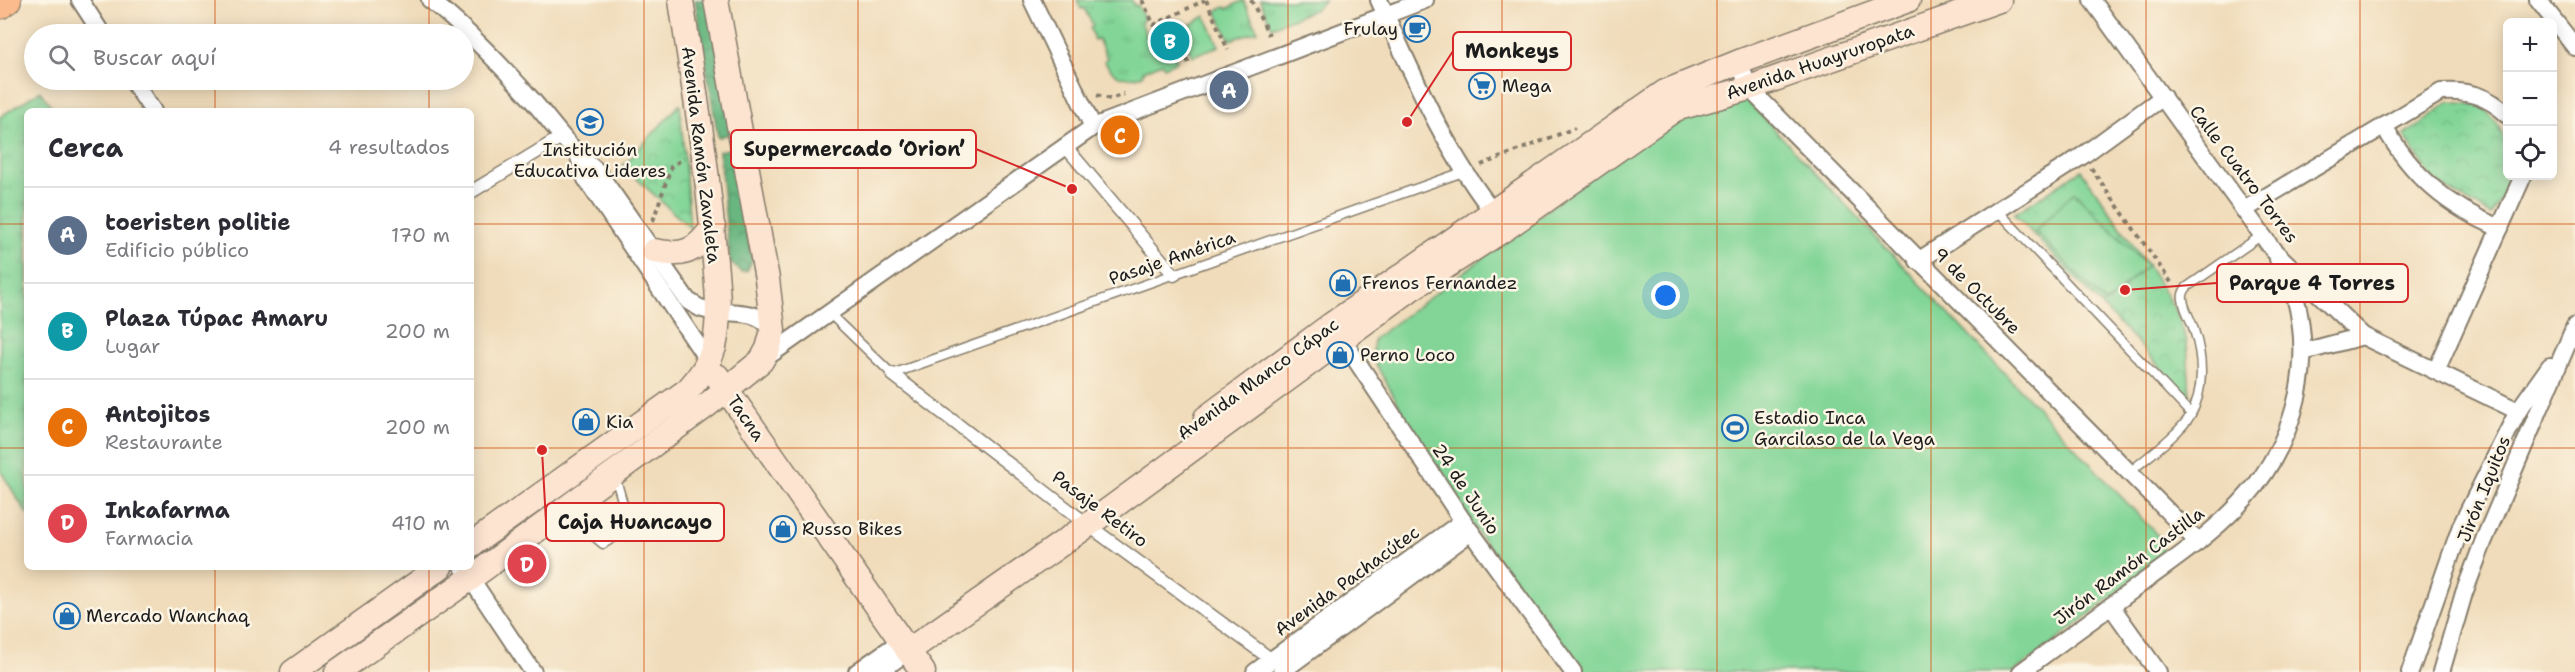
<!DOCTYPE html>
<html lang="es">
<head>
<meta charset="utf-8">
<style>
	body { margin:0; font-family:"Shantell Sans",sans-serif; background:#f2f2f3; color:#2b2b33 }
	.controls { position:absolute; right:18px; top:18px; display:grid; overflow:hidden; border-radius:9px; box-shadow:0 3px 15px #0003 }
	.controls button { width:54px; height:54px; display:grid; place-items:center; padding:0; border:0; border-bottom:2px solid #e1e1e2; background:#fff; color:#2b2b33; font:30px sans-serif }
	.you { position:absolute; left:1666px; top:296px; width:21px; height:21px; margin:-15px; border:4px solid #fff; border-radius:50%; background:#1a73e8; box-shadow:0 0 0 9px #1a73e833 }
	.badge { display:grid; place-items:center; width:39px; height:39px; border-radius:50%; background:#1f6fb2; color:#fff; font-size:20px; font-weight:700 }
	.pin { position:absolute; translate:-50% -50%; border:3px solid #fff; box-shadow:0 2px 6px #0006 }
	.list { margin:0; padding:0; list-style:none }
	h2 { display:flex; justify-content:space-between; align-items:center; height:78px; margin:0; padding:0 24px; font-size:26px }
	h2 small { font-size:20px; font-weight:400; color:#7c7c81 }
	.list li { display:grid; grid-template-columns:39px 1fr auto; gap:18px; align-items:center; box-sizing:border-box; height:96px; padding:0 24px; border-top:2px solid #e1e1e2 }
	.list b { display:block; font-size:22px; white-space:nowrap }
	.list p { margin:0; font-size:20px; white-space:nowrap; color:#7c7c81 }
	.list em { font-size:20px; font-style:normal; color:#7c7c81 }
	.icon { flex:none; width:33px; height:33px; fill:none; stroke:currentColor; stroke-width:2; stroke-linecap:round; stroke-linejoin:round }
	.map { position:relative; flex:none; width:2575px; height:672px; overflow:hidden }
	.search { position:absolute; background:#fff; box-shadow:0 3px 15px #0003; left:24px; top:24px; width:450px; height:66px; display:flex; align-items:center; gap:15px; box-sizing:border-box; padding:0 21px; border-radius:33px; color:#7c7c81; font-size:22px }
	.panel { position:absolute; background:#fff; box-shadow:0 3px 15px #0003; left:24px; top:108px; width:450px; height:462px; border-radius:9px }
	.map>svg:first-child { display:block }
	.grass { fill:url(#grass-tufts); stroke:#4f785a; stroke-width:1.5 }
	.forest { fill:url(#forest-crowns); stroke:#42694e; stroke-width:1.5 }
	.park { fill:url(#park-crowns); stroke:#4f785a; stroke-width:1.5 }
	.garden { fill:#82d597; stroke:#4f785a; stroke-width:1.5 }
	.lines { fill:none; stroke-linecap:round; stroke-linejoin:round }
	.service-casing { stroke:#867c6b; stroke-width:11 }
	.pedestrian-casing { stroke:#867c6b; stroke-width:15 }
	.minor-casing { stroke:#867c6b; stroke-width:20 }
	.secondary-casing { stroke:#867c6b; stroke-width:27 }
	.primary-casing { stroke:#867c6b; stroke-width:28 }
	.path { stroke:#867c6b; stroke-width:4; stroke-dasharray:4.5 4.5; stroke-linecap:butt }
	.service { stroke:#fff; stroke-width:8 }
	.pedestrian { stroke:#fff; stroke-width:12 }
	.minor { stroke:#fff; stroke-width:16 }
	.secondary { stroke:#fde4d1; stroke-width:24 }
	.primary { stroke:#fbbb8c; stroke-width:26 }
	.grid { fill:none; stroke:#d4530e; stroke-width:1.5; stroke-opacity:0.55 }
	.labels { text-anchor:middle; stroke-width:5; stroke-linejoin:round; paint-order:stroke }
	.poi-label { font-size:18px; fill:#1c1c1c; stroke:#fcf5e5; text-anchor:start }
	.street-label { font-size:18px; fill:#1c1c1c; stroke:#fcf5e5 }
	.leader { fill:none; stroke:#d62828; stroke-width:2 }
	.callout-dot { fill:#d62828; stroke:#fcf5e5; stroke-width:2 }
	.callout { fill:#fcf5e5; stroke:#d62828; stroke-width:2 }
	.callout-label { font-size:20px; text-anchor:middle; font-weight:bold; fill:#1c1c1c }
</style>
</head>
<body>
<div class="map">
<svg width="2575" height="672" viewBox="0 0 2575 672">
	<defs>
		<pattern id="grass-tufts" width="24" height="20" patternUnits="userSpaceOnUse" patternTransform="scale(1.5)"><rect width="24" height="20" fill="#82d597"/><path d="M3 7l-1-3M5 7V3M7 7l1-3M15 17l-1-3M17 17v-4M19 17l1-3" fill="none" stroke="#70b682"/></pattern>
		<pattern id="forest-crowns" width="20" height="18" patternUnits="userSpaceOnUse" patternTransform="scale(1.5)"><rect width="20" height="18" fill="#69b680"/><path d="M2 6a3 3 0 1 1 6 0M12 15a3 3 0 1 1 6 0" fill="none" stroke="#569368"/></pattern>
		<pattern id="park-crowns" width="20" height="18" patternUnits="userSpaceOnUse" patternTransform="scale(1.5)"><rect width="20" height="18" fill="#82d597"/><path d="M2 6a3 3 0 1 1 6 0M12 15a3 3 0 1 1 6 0" fill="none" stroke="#70b682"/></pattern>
	</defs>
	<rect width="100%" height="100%" fill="#fcf5e5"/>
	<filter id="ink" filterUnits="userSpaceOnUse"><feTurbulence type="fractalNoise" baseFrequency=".0167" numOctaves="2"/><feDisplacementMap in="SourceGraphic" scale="12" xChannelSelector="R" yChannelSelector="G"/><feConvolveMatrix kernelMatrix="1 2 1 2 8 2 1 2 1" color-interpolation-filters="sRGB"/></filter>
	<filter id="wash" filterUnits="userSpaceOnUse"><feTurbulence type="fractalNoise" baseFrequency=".008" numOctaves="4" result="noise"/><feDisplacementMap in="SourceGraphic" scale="24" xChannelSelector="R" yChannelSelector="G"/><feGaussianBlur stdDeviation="1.35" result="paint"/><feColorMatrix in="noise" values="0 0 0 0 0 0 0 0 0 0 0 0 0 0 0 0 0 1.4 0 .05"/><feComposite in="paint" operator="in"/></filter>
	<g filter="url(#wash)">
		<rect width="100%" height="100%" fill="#f0dcba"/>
		<g class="grass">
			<path d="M1077,0H1132L1134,6L1138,5L1144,19L1141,22L1148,40L1164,33L1177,61L1164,67L1162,63L1143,71V75C1123,81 1116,78 1104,61L1107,58L1098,39L1094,40L1090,28L1093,26L1084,8L1081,9Z"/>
			<path d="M1243,0L1258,31L1230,40L1216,11L1225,7L1227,9Z"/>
			<path d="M1260,0H1325L1316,9L1272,27Z"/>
			<path d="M1205,16L1219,46L1192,56L1179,27L1186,24L1188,26Z"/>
			<path d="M40,91L55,111H27V514L0,470V117Z"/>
		</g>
		<g class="forest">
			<path d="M695,0H709L731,134L718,137Z"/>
			<path d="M733,148L752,261L747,271L741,272L730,262L719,151Z"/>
		</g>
		<g class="park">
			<path d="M2449,102L2482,105C2506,136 2507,136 2508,176H2514L2491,215L2435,182L2404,136Z"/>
			<path d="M680,104L690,228L623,166Z"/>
			<path d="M2081,170L2149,268L2176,311L2187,341L2190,398L2014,214Z"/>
		</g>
		<g class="garden">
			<path d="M1744,97L2163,541V556L2041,653L2013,672H1577L1444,485L1372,357L1374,339L1665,122Z"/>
			<path d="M2074,192L2147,265L2106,304L2035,231Z"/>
		</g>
	</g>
	<g filter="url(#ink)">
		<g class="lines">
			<defs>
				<g id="service">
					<path d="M1998,211L2191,414"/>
					<path d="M829,313L892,374L1463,172"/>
					<path d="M2129,473C2146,458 2180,433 2190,416C2205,390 2203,357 2194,330C2191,319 2184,310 2183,299C2182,294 2184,291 2187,287L2262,235"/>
					<path d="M566,513L603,544L630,528L615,476"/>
				</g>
				<g id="pedestrian">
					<path d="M1065,146L1174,275"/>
					<path d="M471,192L563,136"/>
					<path d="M892,374L1088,525L1272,660"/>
				</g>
				<g id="minor">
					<path d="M80,0L102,34"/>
					<path d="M430,0C467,29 501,65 532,100C553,124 571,151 597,171L688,301C692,303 696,306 700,308C724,318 761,303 773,334"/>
					<path d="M1032,0L1093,127"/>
					<path d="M1379,0C1413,75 1446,154 1498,218"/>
					<path d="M2092,0L2273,250L2363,336L2518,411"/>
					<path d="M2538,0L2575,47"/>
					<path d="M1739,62L1749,88L2198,542"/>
					<path d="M132,80L153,111"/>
					<path d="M2384,126C2411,175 2448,207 2500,228"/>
					<path d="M579,157L586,179L709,362"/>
					<path d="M2244,210L2441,92C2468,90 2488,96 2508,115"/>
					<path d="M1918,261L2082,156L2163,97"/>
					<path d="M1336,330L1463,521L1573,672"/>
					<path d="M2303,352L2363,336"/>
					<path d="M764,359L1093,127L1425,0"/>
					<path d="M2436,371L2523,176"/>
					<path d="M463,567L533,672"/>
					<path d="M2111,606L2158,672"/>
					<path d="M857,672L901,641"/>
					<path d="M879,672L908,651"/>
					<path d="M1255,672L1463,521"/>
					<path d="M1281,672L1471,532"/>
					<path d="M2021,672C2061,642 2102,613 2142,583C2182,554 2225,525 2256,485C2297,431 2313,362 2295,296C2291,283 2283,271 2278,259"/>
					<path d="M2410,672L2461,526L2518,411L2550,366"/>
					<path d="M2441,672L2464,593L2484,540L2575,326"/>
				</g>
				<g id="secondary">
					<path d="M654,251C683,257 696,252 713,227"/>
					<path d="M717,376L923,672"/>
					<path d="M1206,418L1331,325L1665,92L1739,62L1908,0"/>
					<path d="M471,545L688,390C700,377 709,364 714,347C721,315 717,283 714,251C708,167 693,83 681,0"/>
					<path d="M908,651L1088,525L1409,290L1506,228L1675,109L1749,88L1999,0"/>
					<path d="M293,672L440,567"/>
					<path d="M337,672L471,578L707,405L761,361L768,349L773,330L767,279L716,0"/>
				</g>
				<path id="primary" d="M0,6L8,0"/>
			</defs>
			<use href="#service" class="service-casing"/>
			<use href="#pedestrian" class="pedestrian-casing"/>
			<use href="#minor" class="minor-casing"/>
			<use href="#secondary" class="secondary-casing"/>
			<use href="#primary" class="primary-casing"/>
			<g class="path">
				<path d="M1142,0L1154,25L1205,0"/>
				<path d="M1206,0L1228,50"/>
				<path d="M1251,0L1269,35"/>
				<path d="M1170,17L1189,64"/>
				<path d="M1097,95L1110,99L1124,94"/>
				<path d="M1481,165L1575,128"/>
				<path d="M2091,168L2173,285"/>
				<path d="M653,221L671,167L684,158"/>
			</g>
			<use href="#service" class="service"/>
			<use href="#pedestrian" class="pedestrian"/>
			<use href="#minor" class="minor"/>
			<use href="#secondary" class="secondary"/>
			<use href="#primary" class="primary"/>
		</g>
	</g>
	<path class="grid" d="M215,0V34M429,0V34M644,0V672M858,0V672M1073,0V672M1288,0V672M1502,0V672M1717,0V672M1931,0V672M2146,0V672M2360,0V672M215,80V111M429,80V111M0,224H27M471,224H2575M0,448H27M471,448H2575M215,567V672M429,567V672"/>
	<defs>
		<symbol id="cafe-ring" viewBox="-11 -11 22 22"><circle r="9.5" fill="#fcf5e5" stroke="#1f6fb2" stroke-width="1.5"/><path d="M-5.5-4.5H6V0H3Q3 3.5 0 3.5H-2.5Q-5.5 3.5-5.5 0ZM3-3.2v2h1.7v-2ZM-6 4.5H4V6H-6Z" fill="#1f6fb2"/></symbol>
		<symbol id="supermarket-ring" viewBox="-11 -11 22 22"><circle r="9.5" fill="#fcf5e5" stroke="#1f6fb2" stroke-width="1.5"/><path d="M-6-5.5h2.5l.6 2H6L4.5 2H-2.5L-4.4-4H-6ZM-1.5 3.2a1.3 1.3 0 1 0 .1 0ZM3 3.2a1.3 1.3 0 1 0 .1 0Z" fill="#1f6fb2"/></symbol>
		<symbol id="school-ring" viewBox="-11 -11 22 22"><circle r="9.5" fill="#fcf5e5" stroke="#1f6fb2" stroke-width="1.5"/><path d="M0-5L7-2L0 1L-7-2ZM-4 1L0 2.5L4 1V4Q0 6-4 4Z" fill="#1f6fb2"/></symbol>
		<symbol id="shop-ring" viewBox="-11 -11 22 22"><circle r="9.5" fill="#fcf5e5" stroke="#1f6fb2" stroke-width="1.5"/><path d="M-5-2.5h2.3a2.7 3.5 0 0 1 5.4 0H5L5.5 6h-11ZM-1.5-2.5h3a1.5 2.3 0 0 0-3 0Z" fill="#1f6fb2"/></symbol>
		<symbol id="stadium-ring" viewBox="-11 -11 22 22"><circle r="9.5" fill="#fcf5e5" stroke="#1f6fb2" stroke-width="1.5"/><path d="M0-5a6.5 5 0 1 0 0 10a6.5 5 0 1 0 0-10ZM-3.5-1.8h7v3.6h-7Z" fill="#1f6fb2"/></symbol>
	</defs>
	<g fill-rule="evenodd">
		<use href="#cafe-ring" x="1402" y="14" width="30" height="30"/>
		<use href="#supermarket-ring" x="1467" y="71" width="30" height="30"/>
		<use href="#school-ring" x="575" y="107" width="30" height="30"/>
		<use href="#shop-ring" x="1328" y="268" width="30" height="30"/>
		<use href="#shop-ring" x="1325" y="340" width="30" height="30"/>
		<use href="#shop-ring" x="571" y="407" width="30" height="30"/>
		<use href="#stadium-ring" x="1720" y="413" width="30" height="30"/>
		<use href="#shop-ring" x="768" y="514" width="30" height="30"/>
		<use href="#shop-ring" x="52" y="601" width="30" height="30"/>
	</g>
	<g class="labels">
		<g class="poi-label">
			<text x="1398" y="35" text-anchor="end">Frulay</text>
			<text x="1502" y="92">Mega</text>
			<text x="590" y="156" text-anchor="middle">Institución<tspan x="590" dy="21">Educativa Lideres</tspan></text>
			<text x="1362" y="289">Frenos Fernandez</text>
			<text x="1360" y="361">Perno Loco</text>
			<text x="1754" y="424">Estadio Inca<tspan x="1754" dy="21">Garcilaso de la Vega</tspan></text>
			<text x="606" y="428">Kia</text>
			<text x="802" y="535">Russo Bikes</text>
			<text x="86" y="622">Mercado Wanchaq</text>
		</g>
		<g class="street-label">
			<text transform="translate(1820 62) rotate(-19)" y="6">Avenida Huayruropata</text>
			<text transform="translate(701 155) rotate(83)" y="6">Avenida Ramón Zavaleta</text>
			<text transform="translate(2244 174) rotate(53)" y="6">Calle Cuatro Torres</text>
			<text transform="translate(1172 258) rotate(-19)" y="6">Pasaje América</text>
			<text transform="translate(1977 291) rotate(45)" y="6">9 de Octubre</text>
			<text transform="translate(1258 379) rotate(-36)" y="6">Avenida Manco Cápac</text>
			<text transform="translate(746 418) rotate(55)" y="6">Tacna</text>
			<text transform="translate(1466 489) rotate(56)" y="6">24 de Junio</text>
			<text transform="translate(2484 489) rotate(-68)" y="6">Jirón Iquitos</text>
			<text transform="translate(1100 509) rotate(37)" y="6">Pasaje Retiro</text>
			<text transform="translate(2129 566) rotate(-37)" y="6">Jirón Ramón Castilla</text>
			<text transform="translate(1347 581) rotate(-36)" y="6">Avenida Pachacútec</text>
		</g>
	</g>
	<path class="leader" d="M1407 122L1453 51M1072 189L976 149M2125 290L2217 283M542 450L546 522"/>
	<g class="callout-dot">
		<circle cx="1407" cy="122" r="6"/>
		<circle cx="1072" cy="189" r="6"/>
		<circle cx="2125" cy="290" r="6"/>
		<circle cx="542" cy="450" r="6"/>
	</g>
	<g class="callout">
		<rect x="1453" y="32" width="118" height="38" rx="6"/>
		<rect x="731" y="130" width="245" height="38" rx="6"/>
		<rect x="2217" y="264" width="191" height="38" rx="6"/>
		<rect x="546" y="503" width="178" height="38" rx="6"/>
	</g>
	<g class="callout-label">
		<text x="1512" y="58">Monkeys</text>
		<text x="854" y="156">Supermercado ‘Orion’</text>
		<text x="2312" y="290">Parque 4 Torres</text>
		<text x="635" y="529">Caja Huancayo</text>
	</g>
</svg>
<div class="controls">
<button>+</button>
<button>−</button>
<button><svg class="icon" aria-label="locate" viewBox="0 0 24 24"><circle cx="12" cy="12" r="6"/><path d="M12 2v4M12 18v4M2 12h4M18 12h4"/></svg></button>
</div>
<div class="you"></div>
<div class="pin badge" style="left:1229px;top:90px;background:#5c6f8a">A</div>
<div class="pin badge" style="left:1170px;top:41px;background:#0f9aa8">B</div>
<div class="pin badge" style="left:1120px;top:135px;background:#e8710a">C</div>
<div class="pin badge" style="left:527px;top:564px;background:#e0444e">D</div>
<div class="search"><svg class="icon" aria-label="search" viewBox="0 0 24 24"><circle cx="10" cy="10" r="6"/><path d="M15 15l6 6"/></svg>Buscar aquí</div>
<section class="panel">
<h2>Cerca<small>4 resultados</small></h2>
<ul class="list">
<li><span class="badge" style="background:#5c6f8a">A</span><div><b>toeristen politie</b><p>Edificio público</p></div><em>170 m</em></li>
<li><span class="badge" style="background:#0f9aa8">B</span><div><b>Plaza Túpac Amaru</b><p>Lugar</p></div><em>200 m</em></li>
<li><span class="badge" style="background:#e8710a">C</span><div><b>Antojitos</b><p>Restaurante</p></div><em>200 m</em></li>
<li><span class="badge" style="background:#e0444e">D</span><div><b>Inkafarma</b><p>Farmacia</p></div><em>410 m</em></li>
</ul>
</section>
</div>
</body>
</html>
